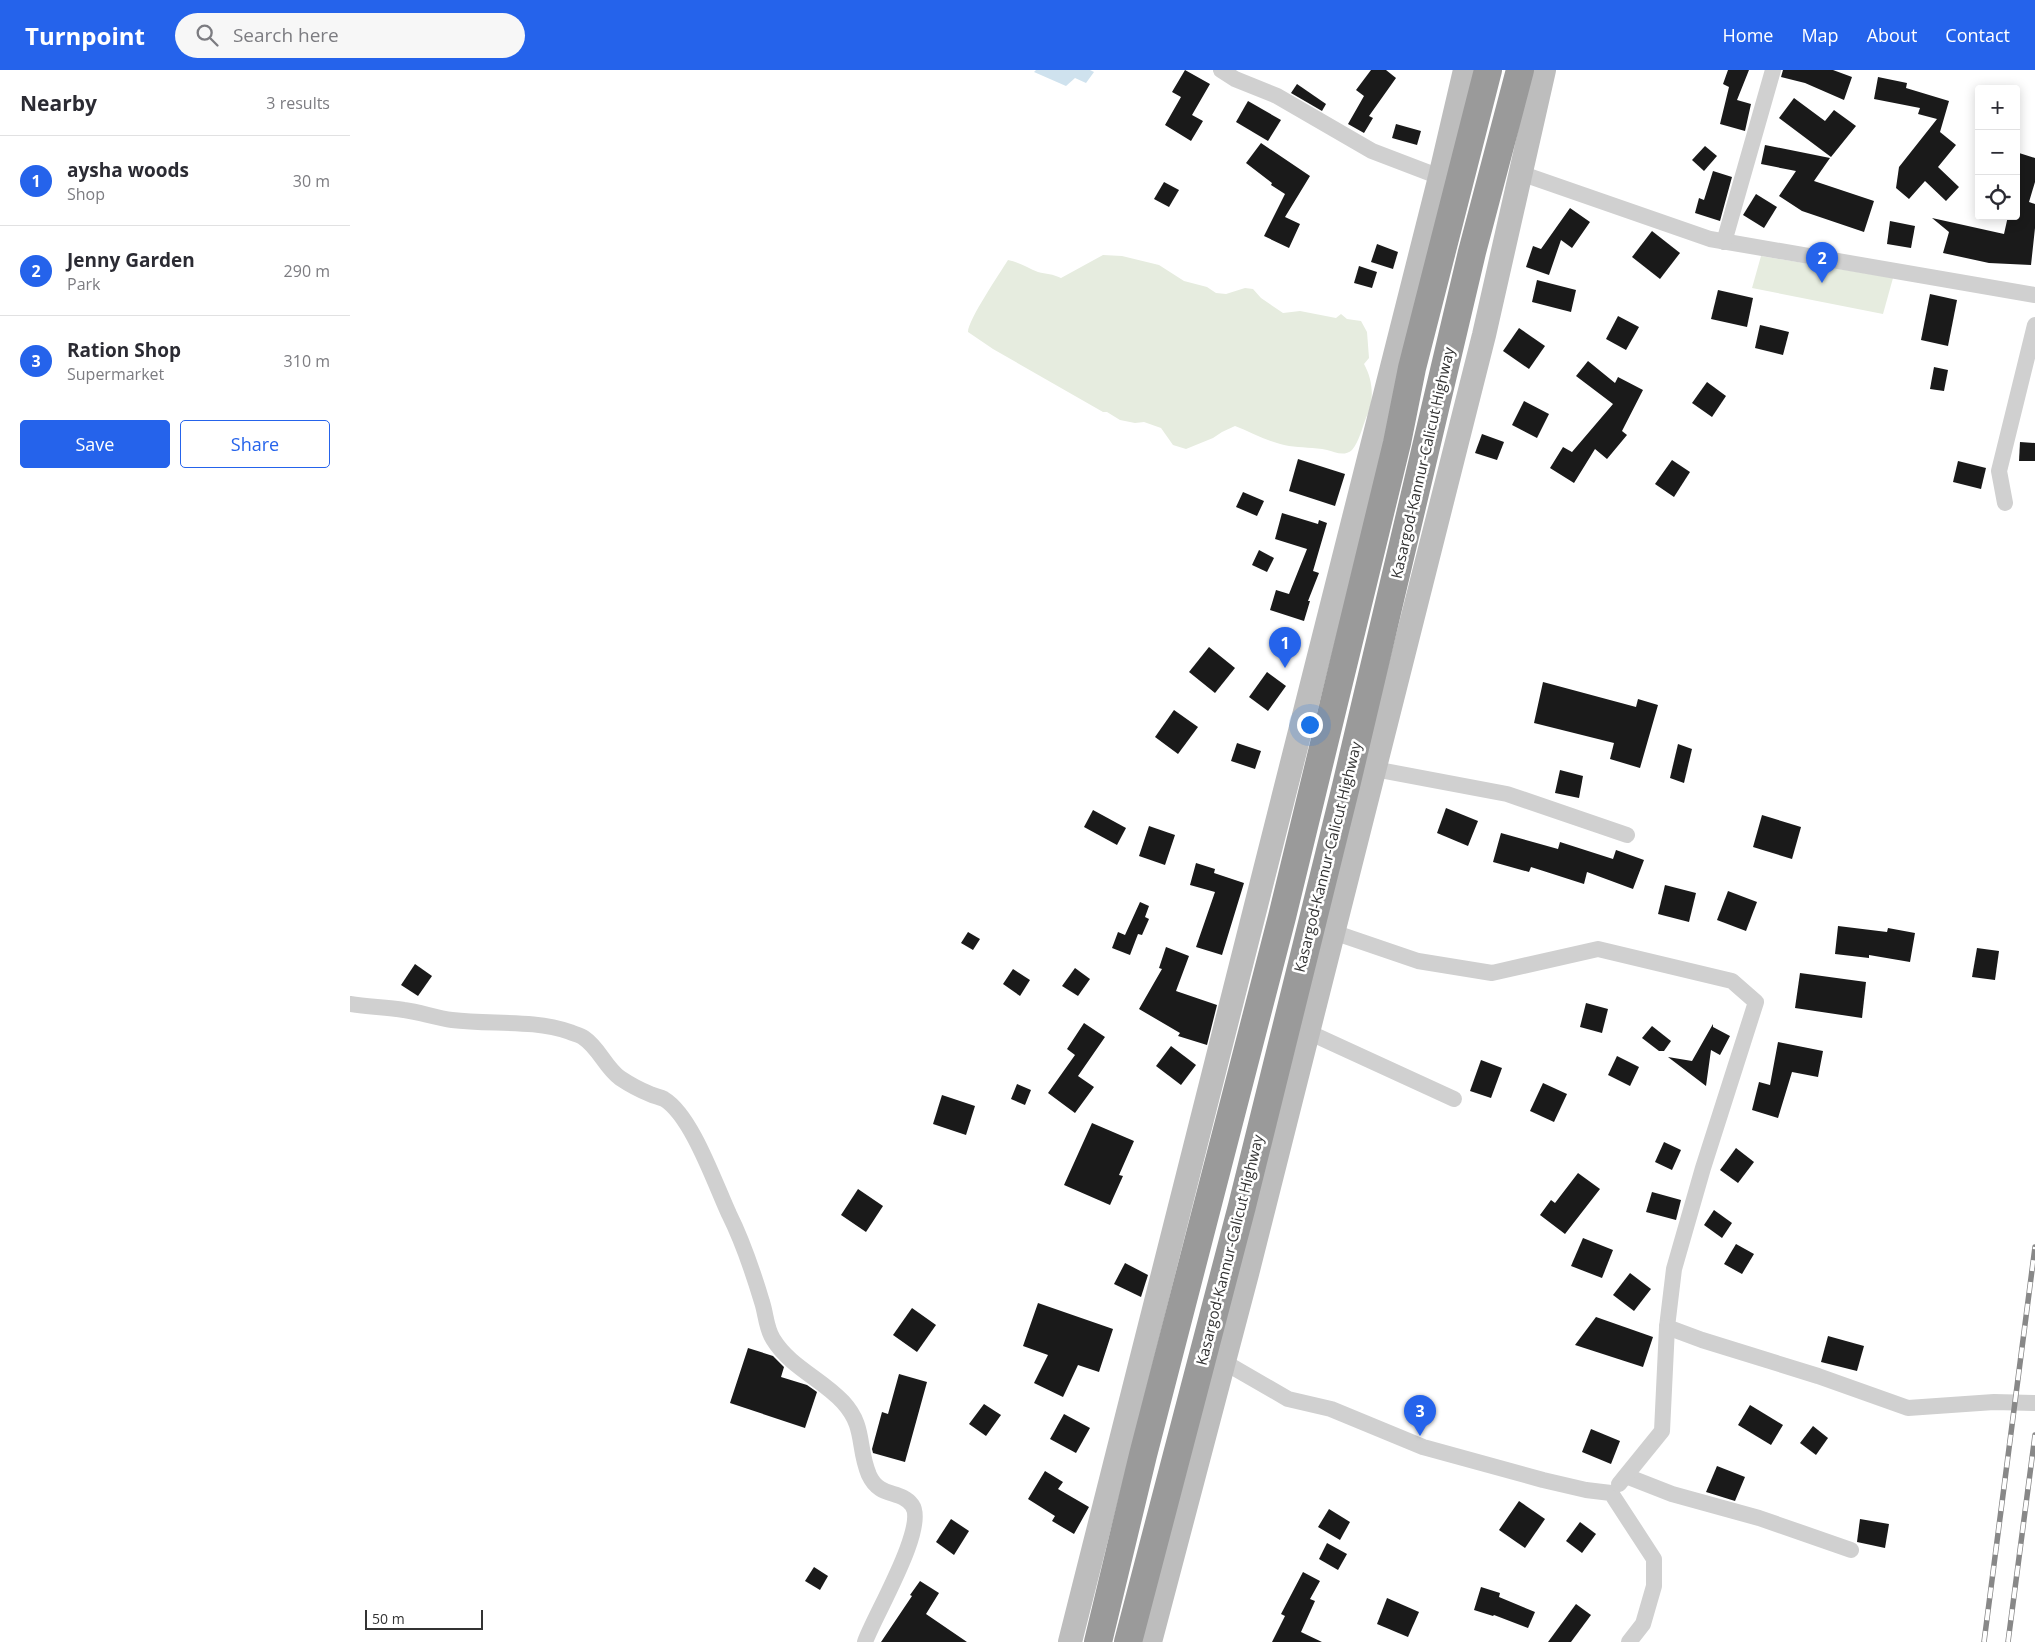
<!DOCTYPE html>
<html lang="en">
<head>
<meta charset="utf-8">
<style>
	body { margin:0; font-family:"Open Sans",sans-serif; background:#f7f7f7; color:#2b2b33 }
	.controls { position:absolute; right:15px; top:15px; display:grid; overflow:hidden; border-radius:5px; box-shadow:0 2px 12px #0003 }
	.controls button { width:45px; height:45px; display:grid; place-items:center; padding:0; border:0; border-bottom:1px solid #e1e1e2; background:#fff; color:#2b2b33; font:25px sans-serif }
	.scale { position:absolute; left:15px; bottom:12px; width:118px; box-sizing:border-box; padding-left:5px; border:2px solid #333; border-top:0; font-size:14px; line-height:18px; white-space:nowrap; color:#333; -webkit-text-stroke:4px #fff; paint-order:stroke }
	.you { position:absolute; left:959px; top:654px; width:18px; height:18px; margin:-12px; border:4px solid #fff; border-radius:50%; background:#1a73e8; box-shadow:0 0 0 8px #1a73e833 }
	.badge { display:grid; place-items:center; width:32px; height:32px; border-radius:50%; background:#2563eb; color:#fff; font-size:16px; font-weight:700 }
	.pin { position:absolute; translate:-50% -41px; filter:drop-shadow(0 1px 2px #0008) }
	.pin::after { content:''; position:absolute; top:26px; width:18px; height:15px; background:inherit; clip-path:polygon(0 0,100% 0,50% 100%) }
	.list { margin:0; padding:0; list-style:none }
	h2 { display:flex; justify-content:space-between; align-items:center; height:65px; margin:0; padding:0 20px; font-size:21px }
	h2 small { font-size:16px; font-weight:400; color:#7c7c81 }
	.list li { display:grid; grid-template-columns:32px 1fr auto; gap:15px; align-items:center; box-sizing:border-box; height:90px; padding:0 20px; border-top:1px solid #e1e1e2 }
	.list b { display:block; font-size:19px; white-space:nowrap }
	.list p { margin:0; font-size:16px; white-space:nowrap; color:#7c7c81 }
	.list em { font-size:16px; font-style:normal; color:#7c7c81 }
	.actions { display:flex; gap:10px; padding:15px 20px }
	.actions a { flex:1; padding:11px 0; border:1px solid #2563eb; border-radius:5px; text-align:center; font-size:18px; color:#2563eb }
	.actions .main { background:#2563eb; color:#fff }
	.icon { flex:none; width:28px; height:28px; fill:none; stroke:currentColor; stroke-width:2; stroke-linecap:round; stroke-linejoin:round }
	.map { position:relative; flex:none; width:1685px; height:1572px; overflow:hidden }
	header { display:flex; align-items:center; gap:30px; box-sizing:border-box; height:70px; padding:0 25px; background:#2563eb; color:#fff }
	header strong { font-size:24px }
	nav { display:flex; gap:28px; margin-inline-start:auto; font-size:18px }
	.search { width:350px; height:45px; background:#f7f7f7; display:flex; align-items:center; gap:12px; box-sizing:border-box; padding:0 18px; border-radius:28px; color:#7c7c81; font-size:19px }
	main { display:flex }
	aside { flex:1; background:#fff }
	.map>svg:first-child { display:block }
	.green { fill:#e6ecdf }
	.water { fill:#cfe2ee }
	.building { fill:#1a1a1a }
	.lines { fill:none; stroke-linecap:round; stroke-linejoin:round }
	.street { stroke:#d0d0d0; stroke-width:16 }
	.secondary { stroke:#bdbdbd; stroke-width:24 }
	.highway { stroke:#9a9a9a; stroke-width:28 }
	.rail-casing { stroke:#888; stroke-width:5.5 }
	.rail { stroke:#fff; stroke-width:4; stroke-dasharray:11; stroke-linecap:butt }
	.labels { text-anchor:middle; stroke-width:5; stroke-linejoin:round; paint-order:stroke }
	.street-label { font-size:15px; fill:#333; stroke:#fff }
</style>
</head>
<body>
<header>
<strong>Turnpoint</strong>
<div class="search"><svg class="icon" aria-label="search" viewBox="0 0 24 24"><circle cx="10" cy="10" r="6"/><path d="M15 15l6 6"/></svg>Search here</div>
<nav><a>Home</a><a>Map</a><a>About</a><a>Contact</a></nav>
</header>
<main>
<aside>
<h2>Nearby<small>3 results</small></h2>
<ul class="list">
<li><span class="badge">1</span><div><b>aysha woods</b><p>Shop</p></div><em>30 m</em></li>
<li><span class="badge">2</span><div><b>Jenny Garden</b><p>Park</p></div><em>290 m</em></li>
<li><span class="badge">3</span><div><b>Ration Shop</b><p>Supermarket</p></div><em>310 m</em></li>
</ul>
<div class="actions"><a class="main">Save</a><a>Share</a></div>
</aside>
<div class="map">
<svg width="1685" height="1572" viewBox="0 0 1685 1572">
	<rect width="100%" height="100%" fill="#fff"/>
	<g class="green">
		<path d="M753,185L772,186L809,195L834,211L857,217L866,223L876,224L895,218L903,219L911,228L933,243L950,241L986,248L991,244L997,249L1011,251L1017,262L1019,288L1014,294C1023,310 1025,331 1016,348C1012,358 1009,372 1002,380C994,387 985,382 977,380C964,377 951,378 939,376C920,373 903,363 885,356L872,362L863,368L836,379L823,375L811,358L794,352L785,353L770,350L757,342H753L643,279L618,262C618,250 650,203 658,190C669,192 678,198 688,202C696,204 703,204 711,208Z"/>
		<path d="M1411,186L1543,208L1533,244L1402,218Z"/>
	</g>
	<path class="water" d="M686,0H740L744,2L736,13L725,8L716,16L684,2Z"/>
	<g class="building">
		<path d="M835,0L860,14L842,45L853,51L841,71L815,55L831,27L822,22Z"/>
		<path d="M1021,0H1036L1046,8L1019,46L1023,48L1014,63L998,54L1014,26L1006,20Z"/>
		<path d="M1378,0H1399L1387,30L1401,34L1395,61L1370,54L1379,17L1373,14Z"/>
		<path d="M1433,0H1483L1502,7L1494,30L1455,13L1431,7Z"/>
		<path d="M1528,7L1557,13L1556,18L1599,31L1590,62L1606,75L1588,97L1609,117L1596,131L1575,111L1559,129L1546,118L1549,97L1587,49L1568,44L1570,38L1524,29Z"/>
		<path d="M947,14L976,34L972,41L941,23Z"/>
		<path d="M1444,28L1475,51L1484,40L1506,56L1481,87L1429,48Z"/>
		<path d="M898,31L931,50L918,71L886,52Z"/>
		<path d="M1046,54L1071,61L1067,75L1042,68Z"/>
		<path d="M911,73L960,106L935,147L950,154L939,178L914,166L935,124L921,115L922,113L896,93Z"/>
		<path d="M1415,75L1480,88L1464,111L1524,131L1514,162L1452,141L1429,126L1446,101L1411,94Z"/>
		<path d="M1355,76L1367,86L1354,101L1342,90Z"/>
		<path d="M1666,82L1685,88V112L1679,132L1685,134V158L1681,195L1639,193L1593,183L1599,162L1582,148L1654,164L1658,146H1666Z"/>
		<path d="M1363,101L1382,107L1370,151L1345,143L1349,128L1354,130Z"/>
		<path d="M814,112L829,120L819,137L804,129Z"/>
		<path d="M1406,124L1427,137L1414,158L1393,145Z"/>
		<path d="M1220,138L1240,152L1222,178L1211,170L1199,205L1176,197L1183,176L1191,179Z"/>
		<path d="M1540,151L1565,156L1561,178L1537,174Z"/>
		<path d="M1302,161L1330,183L1310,209L1282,187Z"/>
		<path d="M1027,174L1048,182L1043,199L1021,192Z"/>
		<path d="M1009,196L1027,202L1022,218L1004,213Z"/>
		<path d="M1187,210L1226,220L1221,242L1182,232Z"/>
		<path d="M1368,220L1403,228L1397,257L1361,249Z"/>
		<path d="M1580,224L1607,230L1598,276L1571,270Z"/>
		<path d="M1268,246L1289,257L1276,280L1256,269Z"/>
		<path d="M1410,255L1439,262L1433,285L1405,278Z"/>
		<path d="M1169,258L1195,276L1179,299L1153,281Z"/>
		<path d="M1238,291L1265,313L1268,307L1293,320L1272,361L1277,365L1257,389L1245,379L1224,413L1200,398L1213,377L1222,382L1263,334L1226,306Z"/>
		<path d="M1584,297L1598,300L1594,321L1580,319Z"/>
		<path d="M1357,312L1376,326L1362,347L1342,333Z"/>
		<path d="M1174,331L1199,344L1187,368L1162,355Z"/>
		<path d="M1132,364L1154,372L1147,390L1125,383Z"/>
		<path d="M1670,372L1685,373V391H1669Z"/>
		<path d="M948,389L995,404L985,436L939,421Z"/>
		<path d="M1322,390L1340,402L1324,427L1305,414Z"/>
		<path d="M1608,391L1636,398L1631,419L1603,412Z"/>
		<path d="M893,422L914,431L907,446L886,437Z"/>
		<path d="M932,443L968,454L969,450L977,453L963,501L969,503L958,531H960L954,551L920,540L926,520L939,524L957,479L925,469Z"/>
		<path d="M909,480L924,488L917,502L902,495Z"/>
		<path d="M859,577L885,598L865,623L839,602Z"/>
		<path d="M917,602L936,616L918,641L899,627Z"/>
		<path d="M1193,612L1286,637L1288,629L1308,635L1290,698L1260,689L1264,673L1184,653Z"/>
		<path d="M824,640L848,657L828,684L805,667Z"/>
		<path d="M887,673L911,681L905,699L881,691Z"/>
		<path d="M1328,674L1342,679L1334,713L1320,708Z"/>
		<path d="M1210,700L1233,706L1229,728L1205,723Z"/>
		<path d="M1096,738L1128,751L1118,776L1087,763Z"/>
		<path d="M743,740L776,758L767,775L734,757Z"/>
		<path d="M1412,745L1451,757L1442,789L1403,777Z"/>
		<path d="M799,756L825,765L815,795L789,786Z"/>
		<path d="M1151,763L1208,779L1210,772L1263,789L1266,780L1294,790L1283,819L1237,802L1234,814L1181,797L1179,802L1143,792Z"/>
		<path d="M846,793L865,799L864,803L894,813L872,885L846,877L865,822L840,815Z"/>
		<path d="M1315,815L1346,823L1339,852L1308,844Z"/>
		<path d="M1378,821L1407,832L1396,861L1367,850Z"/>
		<path d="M790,832L799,836L795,847L799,849L792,865L788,864L780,885L762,878L768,862L775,865Z"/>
		<path d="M1488,856L1537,862L1538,858L1565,863L1560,892L1519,885V888L1485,884Z"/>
		<path d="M618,862L630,869L623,880L611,873Z"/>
		<path d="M816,877L839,886L826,921L867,935L857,975L828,966L830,963L789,939L812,899L809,898Z"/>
		<path d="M1627,878L1649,881L1645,910L1622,907Z"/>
		<path d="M65,894L82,906L68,926L51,915Z"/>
		<path d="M725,898L740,909L728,926L712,916Z"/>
		<path d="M663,899L680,910L670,926L653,914Z"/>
		<path d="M1450,903L1516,912L1512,948L1445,938Z"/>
		<path d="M1236,933L1258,939L1252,963L1230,957Z"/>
		<path d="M734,953L755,967L728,1006L744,1017L725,1043L698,1023L725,985L717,979Z"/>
		<path d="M1363,954V957L1380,966L1370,985L1361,980L1356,1016L1318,987L1342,991Z"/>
		<path d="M1302,956L1321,971L1314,981H1309L1292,968Z"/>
		<path d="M1428,972L1473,981L1468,1007L1442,1002L1428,1048L1402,1040L1409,1012L1420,1015Z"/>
		<path d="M821,976L846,995L831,1015L806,996Z"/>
		<path d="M1267,986L1289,997L1280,1016L1258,1005Z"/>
		<path d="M1131,990L1152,998L1141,1028L1120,1021Z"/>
		<path d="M1193,1013L1217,1024L1204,1052L1180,1041Z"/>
		<path d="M667,1014L681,1020L675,1035L661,1029Z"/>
		<path d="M592,1025L625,1036L616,1065L583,1054Z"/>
		<path d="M742,1053L784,1071L769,1105L773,1106L760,1135L714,1115Z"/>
		<path d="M1314,1072L1331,1080L1322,1100L1305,1092Z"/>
		<path d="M1386,1078L1404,1092L1388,1113L1370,1100Z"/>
		<path d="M1228,1103L1250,1119L1215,1164L1190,1145L1201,1130L1205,1133Z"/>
		<path d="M508,1119L533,1136L516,1162L491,1145Z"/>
		<path d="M1302,1122L1331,1130L1326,1150L1296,1142Z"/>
		<path d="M1364,1140L1382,1153L1372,1168L1354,1155Z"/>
		<path d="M1233,1168L1263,1180L1252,1208L1221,1196Z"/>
		<path d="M1386,1174L1404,1184L1392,1204L1374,1194Z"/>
		<path d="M775,1193L798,1205L791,1227L764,1214Z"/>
		<path d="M1280,1203L1301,1219L1284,1241L1263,1225Z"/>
		<path d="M688,1233L763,1259L749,1302L728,1295L713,1327L684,1313L698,1285L673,1276Z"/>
		<path d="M562,1238L586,1255L567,1282L543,1265Z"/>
		<path d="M1246,1247L1303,1267L1293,1297L1225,1275Z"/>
		<path d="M1478,1266L1514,1276L1507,1301L1471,1292Z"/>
		<path d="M398,1278L423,1286L434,1297L431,1307L457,1315L467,1322L455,1358L380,1333Z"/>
		<path d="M549,1304L577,1312L555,1392L523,1383L522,1379L532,1342L538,1344Z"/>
		<path d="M634,1334L651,1345L636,1366L619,1354Z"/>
		<path d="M1400,1335L1433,1355L1421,1375L1388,1355Z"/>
		<path d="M714,1344L740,1358L726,1383L700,1369Z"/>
		<path d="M1463,1356L1478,1368L1466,1385L1450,1373Z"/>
		<path d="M1241,1359L1270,1371L1261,1394L1232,1382Z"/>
		<path d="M1367,1396L1395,1407L1385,1431L1356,1422Z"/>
		<path d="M695,1401L713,1412L708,1419L739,1437L724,1464L702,1451L705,1446L678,1429Z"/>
		<path d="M1169,1431L1195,1449L1175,1478L1149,1460Z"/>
		<path d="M979,1439L1000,1452L990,1470L968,1457Z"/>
		<path d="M601,1449L619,1461L604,1485L586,1472Z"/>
		<path d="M1510,1449L1539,1454L1535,1478L1507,1472Z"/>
		<path d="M1230,1452L1246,1464L1232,1483L1216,1471Z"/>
		<path d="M977,1473L997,1484L988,1500L969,1489Z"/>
		<path d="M464,1497L478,1506L470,1520L455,1511Z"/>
		<path d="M953,1502L970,1511L960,1529L965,1531L951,1562L972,1572H922L935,1546L931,1544Z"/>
		<path d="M570,1511L589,1523L576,1544L617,1572H531L562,1526L560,1525Z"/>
		<path d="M1131,1517L1150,1523L1149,1527L1185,1542L1178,1558L1144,1545L1143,1546L1124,1540Z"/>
		<path d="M1037,1528L1069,1542L1058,1567L1027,1554Z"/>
		<path d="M1226,1534L1241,1545L1221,1572H1198Z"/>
	</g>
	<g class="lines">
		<g class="street">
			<path d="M871,0L885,9L927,26L1022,81L1090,107"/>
			<path d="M1170,103L1360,169L1685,225"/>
			<path d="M1374,172L1423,0"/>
			<path d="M1655,433L1649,401L1685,255"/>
			<path d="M1024,699L1157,724L1277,765"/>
			<path d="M983,862L1068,891L1142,903L1248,879L1382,911L1406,932L1353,1098L1324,1199L1317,1257L1352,1270L1468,1306L1558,1338L1644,1332L1685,1333"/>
			<path d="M0,934C18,937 36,937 54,940C70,942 86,948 102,950C142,955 182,949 220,962C224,964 230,965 234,968C249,978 255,997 270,1008C279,1014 290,1020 300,1024C304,1026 310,1027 314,1029C342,1046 365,1114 379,1144C393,1172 403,1202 412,1232C416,1244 416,1258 423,1269C440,1297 472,1309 493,1332C516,1357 507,1377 519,1405C530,1429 550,1419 562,1435C578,1457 524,1546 515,1572"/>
			<path d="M958,962L1104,1029"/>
			<path d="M874,1292L938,1329L981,1339L1073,1377L1193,1410L1236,1420L1261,1423L1304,1489V1516L1293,1554L1279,1572"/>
			<path d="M1276,1406L1322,1424L1409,1448L1501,1480"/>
			<path d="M1269,1414L1312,1361L1317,1257"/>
		</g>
		<g class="secondary">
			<path d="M720,1572L1090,107L1115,0"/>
			<path d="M800,1572L897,1204L1134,265L1194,0"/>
		</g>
		<g class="highway">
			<path d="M748,1572L793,1385L932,847L1047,373L1062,298L1138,0"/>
			<path d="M778,1572L892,1136L996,716L1122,182L1170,0"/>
		</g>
		<defs>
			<g id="rail">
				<path d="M1634,1572L1685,1177"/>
				<path d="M1658,1572L1685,1365"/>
			</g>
		</defs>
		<use href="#rail" class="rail-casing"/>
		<use href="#rail" class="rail"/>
	</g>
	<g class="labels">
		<g class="street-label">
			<text transform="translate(1073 393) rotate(-77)" y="5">Kasargod-Kannur-Calicut Highway</text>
			<text transform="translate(978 787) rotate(-76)" y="5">Kasargod-Kannur-Calicut Highway</text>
			<text transform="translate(880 1180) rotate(-76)" y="5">Kasargod-Kannur-Calicut Highway</text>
		</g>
	</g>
</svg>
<div class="controls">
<button>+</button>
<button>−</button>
<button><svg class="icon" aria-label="locate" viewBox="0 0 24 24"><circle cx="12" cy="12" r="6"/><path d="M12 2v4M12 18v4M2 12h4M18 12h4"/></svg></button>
</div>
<div class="scale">50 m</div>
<div class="you"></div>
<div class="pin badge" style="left:935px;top:598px">1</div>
<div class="pin badge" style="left:1472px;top:213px">2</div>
<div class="pin badge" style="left:1070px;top:1366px">3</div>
</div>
</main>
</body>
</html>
